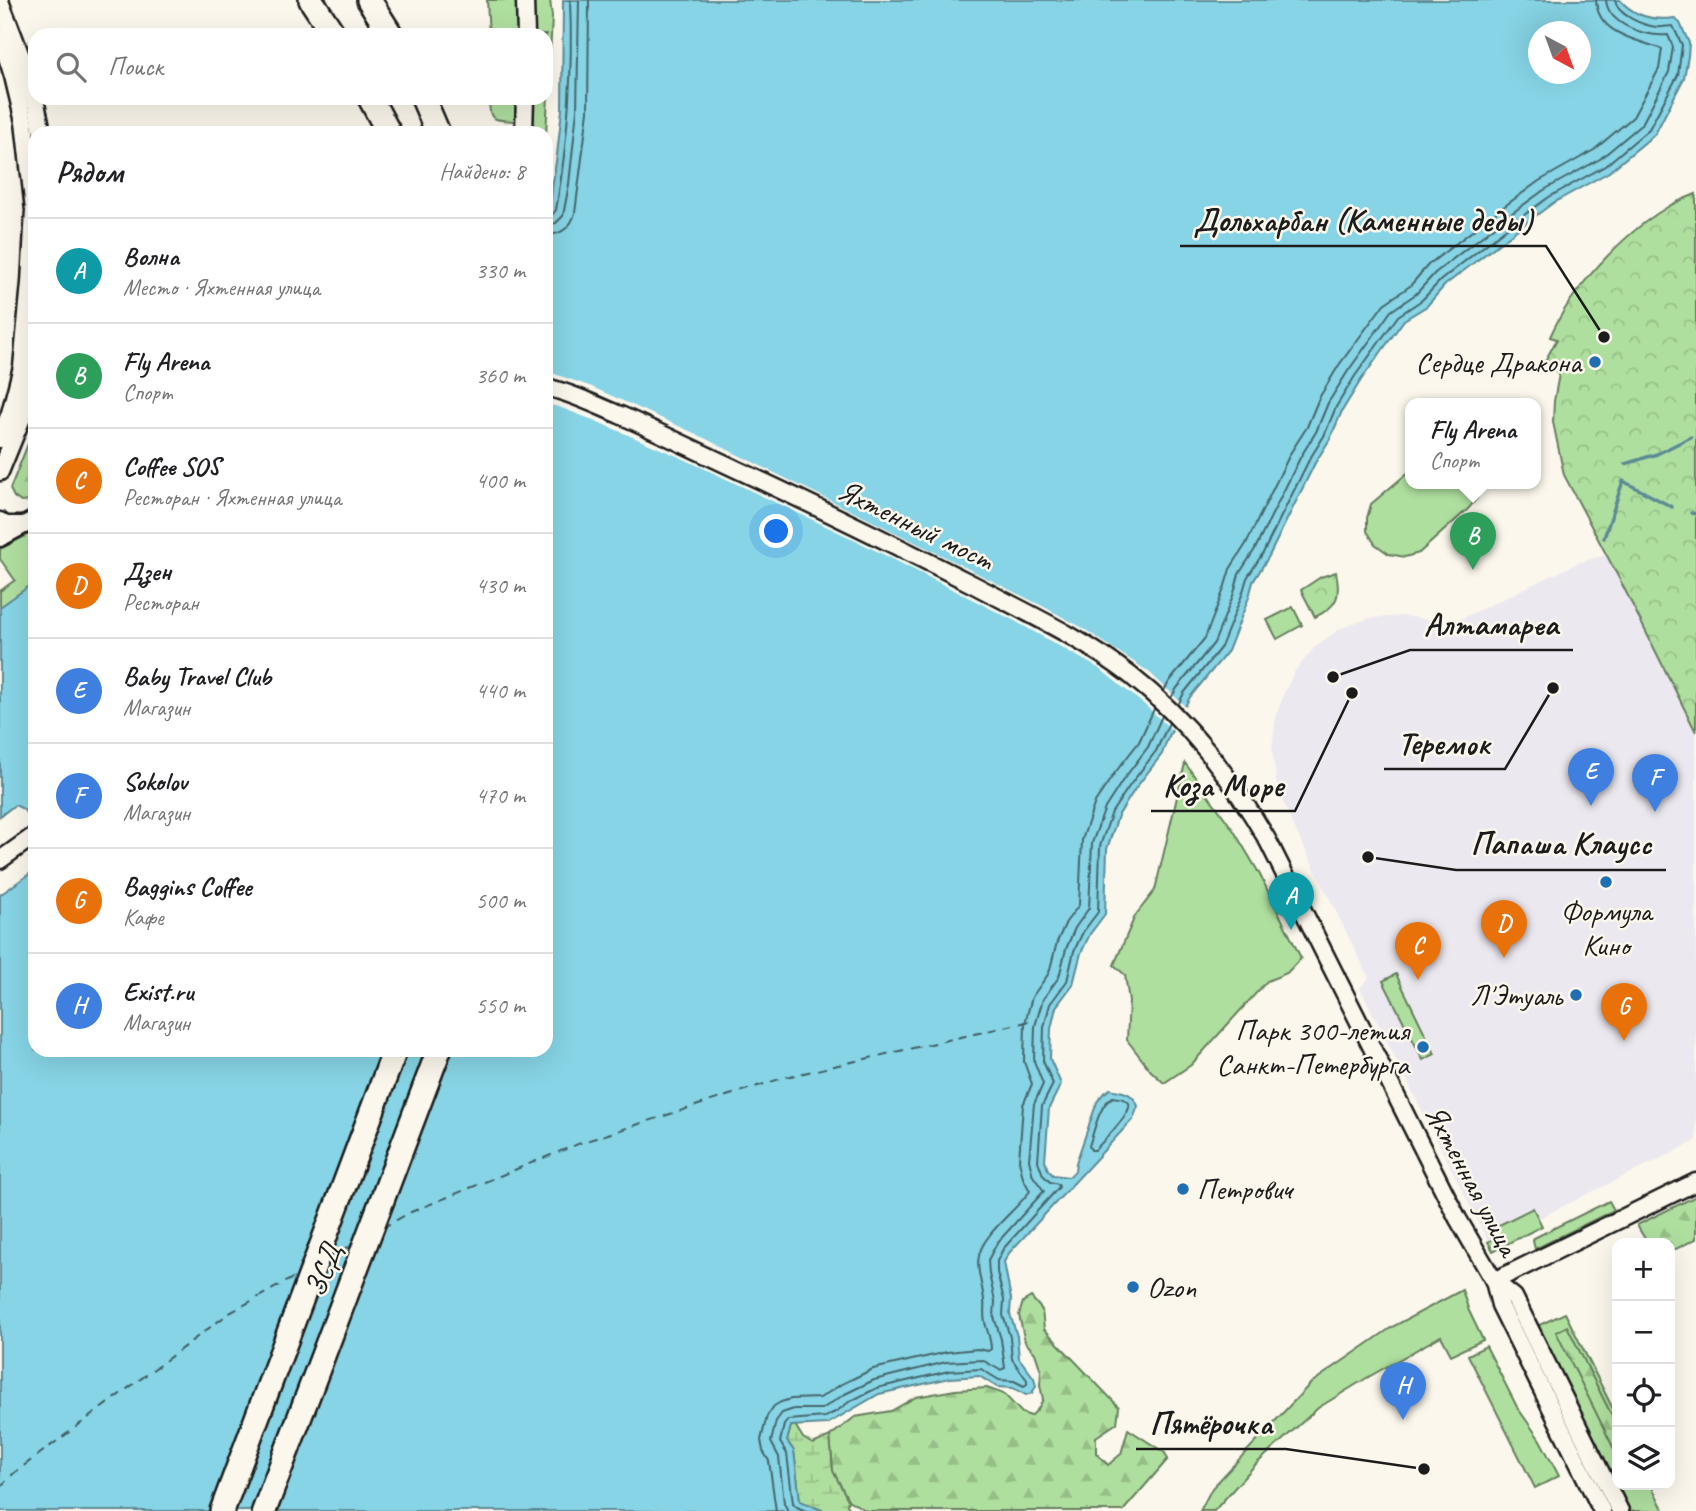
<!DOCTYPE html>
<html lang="ru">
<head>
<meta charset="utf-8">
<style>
	body { margin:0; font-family:Caveat,sans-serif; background:#f2f2f2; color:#202124 }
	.controls { position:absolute; right:21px; bottom:21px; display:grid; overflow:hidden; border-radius:14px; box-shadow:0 7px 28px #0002 }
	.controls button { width:63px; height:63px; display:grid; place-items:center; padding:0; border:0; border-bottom:2px solid #e0e0e0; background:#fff; color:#202124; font:35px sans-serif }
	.compass { position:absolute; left:1528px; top:21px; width:63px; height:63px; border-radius:50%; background:#fff; box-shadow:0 7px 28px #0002; rotate:139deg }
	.you { position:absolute; left:777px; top:532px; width:24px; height:24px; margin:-18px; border:5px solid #fff; border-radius:50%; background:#1a73e8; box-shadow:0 0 0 10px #1a73e833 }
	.badge { display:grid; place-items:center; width:46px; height:46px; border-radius:50%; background:#7c3aed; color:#fff; font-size:23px; font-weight:700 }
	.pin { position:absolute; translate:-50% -58px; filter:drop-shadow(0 2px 4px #0008) }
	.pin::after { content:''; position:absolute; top:37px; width:24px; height:21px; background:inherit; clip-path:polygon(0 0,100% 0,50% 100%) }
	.popup { position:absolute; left:1405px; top:398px; width:136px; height:91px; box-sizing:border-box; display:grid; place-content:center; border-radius:14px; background:#fff; filter:drop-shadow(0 2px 5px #0005); font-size:23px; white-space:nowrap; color:#757577 }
	.popup b { font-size:26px; color:#202124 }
	.popup::after { content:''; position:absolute; left:50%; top:100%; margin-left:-14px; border:14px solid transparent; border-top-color:#fff }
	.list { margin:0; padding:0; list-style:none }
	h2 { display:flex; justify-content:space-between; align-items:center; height:91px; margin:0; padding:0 28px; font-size:30px }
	h2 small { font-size:23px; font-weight:400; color:#757577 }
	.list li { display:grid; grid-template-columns:46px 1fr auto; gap:21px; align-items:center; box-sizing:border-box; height:105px; padding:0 28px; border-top:2px solid #e0e0e0 }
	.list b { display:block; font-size:26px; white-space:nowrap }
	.list p { margin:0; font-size:23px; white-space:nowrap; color:#757577 }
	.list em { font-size:23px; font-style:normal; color:#757577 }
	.icon { flex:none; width:38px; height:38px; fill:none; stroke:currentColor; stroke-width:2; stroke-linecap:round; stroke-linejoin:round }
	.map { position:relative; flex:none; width:1696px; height:1511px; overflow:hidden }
	.search { position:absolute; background:#fff; box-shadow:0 7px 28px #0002; left:28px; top:28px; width:525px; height:77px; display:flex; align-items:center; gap:18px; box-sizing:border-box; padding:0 24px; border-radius:21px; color:#757577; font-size:26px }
	.panel { position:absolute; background:#fff; box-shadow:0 7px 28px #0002; left:28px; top:126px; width:525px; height:931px; border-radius:21px }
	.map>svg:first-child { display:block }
	.built { fill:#ece8ef }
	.grass { fill:#afdf9f; stroke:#667e5e; stroke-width:2 }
	.forest { fill:url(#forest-firs); stroke:#667e5e; stroke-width:2 }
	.wetland { fill:url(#wetland-marsh); stroke:#667e5e; stroke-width:2 }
	.park { fill:url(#park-crowns); stroke:#667e5e; stroke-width:2 }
	.water { fill:#86d4e5; stroke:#5c8a95; stroke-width:2; fill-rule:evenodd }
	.pier { fill:#fbf7ec }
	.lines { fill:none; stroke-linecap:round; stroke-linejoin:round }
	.shore { stroke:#46666c; stroke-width:2 }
	.stream { stroke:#5c8a95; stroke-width:3.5 }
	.ferry { stroke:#415c62; stroke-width:2; stroke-dasharray:9 7; stroke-linecap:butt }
	.minor-casing { stroke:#1c1c1c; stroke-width:21 }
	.highway-casing { stroke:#1c1c1c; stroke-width:28 }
	.minor { stroke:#fbf7ec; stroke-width:16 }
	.highway { stroke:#fbf7ec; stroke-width:23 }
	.poi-dot { fill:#1f6fb2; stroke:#fbf7ec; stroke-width:2.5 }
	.labels { text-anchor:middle; stroke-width:5; stroke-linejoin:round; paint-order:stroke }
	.poi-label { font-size:30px; fill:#1c1c1c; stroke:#fbf7ec; text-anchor:end }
	.street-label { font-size:30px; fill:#1c1c1c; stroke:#fbf7ec }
	.leader { fill:none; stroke:#1c1c1c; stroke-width:2.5 }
	.callout-dot { fill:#1c1c1c; stroke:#fbf7ec; stroke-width:2.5 }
	.callout-label { font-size:32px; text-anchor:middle; font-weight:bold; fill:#1c1c1c; stroke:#fbf7ec; stroke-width:5; stroke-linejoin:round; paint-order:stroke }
</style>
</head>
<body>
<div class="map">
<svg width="1696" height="1511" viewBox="0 0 1696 1511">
	<defs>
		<pattern id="forest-firs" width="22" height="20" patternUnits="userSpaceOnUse" patternTransform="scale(1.75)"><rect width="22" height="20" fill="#afdf9f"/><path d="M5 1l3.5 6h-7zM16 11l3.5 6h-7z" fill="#96bf88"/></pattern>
		<pattern id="wetland-marsh" width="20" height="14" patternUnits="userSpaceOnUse" patternTransform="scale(1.75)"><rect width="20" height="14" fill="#afdf9f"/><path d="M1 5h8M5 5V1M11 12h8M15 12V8" fill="none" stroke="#96bf88"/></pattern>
		<pattern id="park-crowns" width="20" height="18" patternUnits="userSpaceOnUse" patternTransform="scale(1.75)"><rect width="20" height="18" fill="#afdf9f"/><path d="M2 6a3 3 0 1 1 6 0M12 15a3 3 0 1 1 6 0" fill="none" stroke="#96bf88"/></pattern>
	</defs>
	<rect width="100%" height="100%" fill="#fbf7ec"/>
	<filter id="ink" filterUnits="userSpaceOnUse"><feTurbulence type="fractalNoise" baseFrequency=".0143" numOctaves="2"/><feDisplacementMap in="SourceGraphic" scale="14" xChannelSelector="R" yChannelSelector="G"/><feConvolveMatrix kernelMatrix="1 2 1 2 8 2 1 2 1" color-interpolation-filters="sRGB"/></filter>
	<g filter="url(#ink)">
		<path class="built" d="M1605,555L1622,584L1696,732V1141L1539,1218L1542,1226L1493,1251L1360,988L1369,978L1291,821L1277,787L1272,748L1276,717L1284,693L1295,671L1315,647L1339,629L1370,618L1404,616L1452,623L1578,563Z"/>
		<g class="grass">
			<path d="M487,0H516L517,35H489Z"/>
			<path d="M527,0H550L552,17L546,135V133H527L528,98H546V35H528Z"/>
			<path d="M489,98H516L515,121C493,119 489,123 489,98Z"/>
			<path d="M1410,471V484H1477V498L1469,508L1419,553L1405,557L1389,554L1375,544L1367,531V518L1371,504Z"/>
			<path d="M35,531V789L0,816V591L15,580L0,559V549Z"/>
			<path d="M1293,607L1302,625L1277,639L1267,620Z"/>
			<path d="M1185,763L1234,831L1259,873L1301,958L1287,973L1267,981L1191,1065L1164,1083L1151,1071L1127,1040L1129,1001L1125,975L1114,965L1135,916L1155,890Z"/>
			<path d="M1396,974L1435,1054L1423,1060L1383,981Z"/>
			<path d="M1609,1201L1614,1210L1535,1249L1533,1241L1534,1238Z"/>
			<path d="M1533,1208L1542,1226L1493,1251L1488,1242L1495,1238L1491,1229Z"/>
			<path d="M1462,1290L1469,1311L1483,1340L1451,1355L1441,1336L1365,1379L1318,1408L1255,1465L1214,1511H1200L1212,1488L1311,1383L1392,1327Z"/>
			<path d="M1565,1313L1617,1417V1485H1651L1664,1511H1626L1535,1327Z"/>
			<path d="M1486,1346L1517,1407L1540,1440L1559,1476L1535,1488L1468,1355Z"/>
		</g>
		<g class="forest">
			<path d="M30,439H35V497L29,501L21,502L14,497L10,489Z"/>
			<path d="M1696,1196V1239L1670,1252V1243C1647,1243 1648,1246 1637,1225Z"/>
			<path d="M1031,1297L1042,1310L1044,1329L1119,1407L1117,1423L1096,1437V1453L1108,1465L1121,1454L1128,1429L1165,1453L1168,1459L1123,1511H867L848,1500L833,1471L830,1436L855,1417L891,1411L916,1397L955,1390L987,1388L1004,1394L1022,1413L1031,1416L1038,1409L1043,1399L1040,1385L1041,1371L1035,1353L1025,1342L1019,1315L1023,1302Z"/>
			<path d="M1567,1326L1617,1426V1455L1556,1332Z"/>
		</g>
		<path class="wetland" d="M795,1425L803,1438L813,1444L830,1436L833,1471L848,1500L847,1505L851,1511H824L800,1501L794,1451L787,1441L791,1426Z"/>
		<g class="park">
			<path d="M1696,194V732L1622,584L1564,475L1553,422L1554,401L1559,374L1545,361L1557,339L1550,337C1570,290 1623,234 1666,208C1675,202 1686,198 1696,194Z"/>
			<path d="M1336,572C1341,596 1338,606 1315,617L1301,590L1321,577Z"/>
		</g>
		<g class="water">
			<path d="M563,0H1620C1634,16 1653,21 1674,18L1680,23L1689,43L1688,56L1684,78L1655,134L1609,172L1553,203L1518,229L1445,285L1427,306L1404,320L1361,380L1342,411L1330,439L1315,463L1269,556L1253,582L1249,597L1228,651L1190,697L1167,740L1162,754L1135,789L1118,816L1107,849L1105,914L1090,934L1081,953L1073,984L1056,1007L1051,1029L1050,1059L1061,1084L1049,1108L1045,1161L1048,1170L1053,1175L1069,1177L1075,1171L1076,1163L1097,1102L1102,1095L1110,1089C1124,1092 1132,1092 1138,1106L1133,1119L1009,1253L1004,1262L1011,1299L1010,1314L1017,1336L1019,1358L1034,1378L1036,1386L1032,1393L1026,1395L1013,1388L997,1387L979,1376L950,1378L879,1394L827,1424L791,1426L787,1441L794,1451L800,1501L824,1511H0V895L35,870V1050H546V229L557,155L562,109ZM1538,32H1580V74H1538Z"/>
			<path d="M35,582V825L23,809L15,805L0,816V607Z"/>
		</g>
		<path class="pier" d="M546,371L592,387L694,433L951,560L1048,609L1081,627L1149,672L1188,709L1175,733L1146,706L1100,669L1013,620L853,539L684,459L598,422L559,407L546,404Z"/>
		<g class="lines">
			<g class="shore">
				<path d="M546,216L552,215L556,210C568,141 573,70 570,0"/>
				<path d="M546,225L556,223L563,216L569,184L577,110L579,0"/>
				<path d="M546,235C561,235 571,227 575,213L588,111L589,0"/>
				<path d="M1164,691L1169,682L1205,638L1224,589L1230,569L1246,544L1291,452L1307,427L1319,398L1339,365L1384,304L1410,286L1428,265L1502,208L1539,181L1594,150L1633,117L1659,69L1662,49C1658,47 1652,46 1647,44C1624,37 1597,28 1596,0"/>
				<path d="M1171,698L1177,688L1214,643L1234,593L1239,574L1255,549L1301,456L1316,432L1328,403L1348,371L1391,311L1416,294L1435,273L1508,216L1544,190L1600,159L1642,124L1669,72L1673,47L1668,35C1646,37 1608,25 1606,0"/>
				<path d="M1178,705L1184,693L1221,647L1242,595L1247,578L1263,553L1309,460L1324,436L1336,407L1355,376L1398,316L1422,300L1441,280L1513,223L1549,197L1605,166L1649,129L1678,75L1682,45L1673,26C1668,26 1661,28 1656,27C1642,25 1617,15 1615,0"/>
				<path d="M1113,1097C1118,1098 1126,1098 1129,1103C1133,1113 1102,1142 1095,1150H1091L1089,1146C1094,1132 1099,1104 1113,1097Z"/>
				<path d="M776,1511L769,1461L763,1451L761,1440L767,1416L774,1406L781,1402L791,1399L820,1398L840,1385L873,1369L947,1352L978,1349L988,1351L991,1349C991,1339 987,1331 985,1322C983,1314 985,1307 984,1300C981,1274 970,1260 989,1236C1001,1220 1018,1207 1030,1191L1023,1178L1019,1160L1023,1105L1032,1084L1024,1062L1025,1023L1032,997L1049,973L1057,942L1066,922L1079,905L1082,840L1095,802L1114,774L1139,742L1154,709"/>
				<path d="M788,1511L784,1503L779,1457L771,1442L776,1421L782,1413L794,1409H822L845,1394L874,1380L946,1362L982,1360L1000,1370L1005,1368L1001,1339L994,1317L995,1301L989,1274L988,1260L997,1243L1044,1191L1033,1176L1029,1160L1034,1104L1043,1084L1034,1061L1035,1026L1043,999L1059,977L1066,949L1075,928L1089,908L1092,843L1105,808L1123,780L1148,747L1162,716"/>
				<path d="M806,1511L797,1507L793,1503L787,1454L780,1442L784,1425L788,1420L825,1417L837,1411L849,1402L877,1388L949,1371L981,1369L999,1380L1014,1381L1024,1386L1027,1384V1380L1012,1359L1010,1337L1003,1315L1004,1300L997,1272V1261L1003,1249L1059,1187L1058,1184L1050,1182L1043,1175L1038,1161L1042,1106L1053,1084L1043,1061L1044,1027L1050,1004L1067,981L1074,951L1083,932L1098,912L1100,846L1112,812L1130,785L1156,751L1169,723"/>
			</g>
			<g class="stream">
				<path d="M1625,464L1657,454L1691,437"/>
				<path d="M1691,513L1696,514"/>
				<path d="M1604,538L1623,481L1672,507"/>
			</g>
			<g class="ferry">
				<path d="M382,1228L411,1212L583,1142L786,1077L1031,1021"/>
				<path d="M327,1259L353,1244"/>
				<path d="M0,1487L14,1473L228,1314L298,1275"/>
			</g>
			<defs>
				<g id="minor">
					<path d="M525,0L526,35"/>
					<path d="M0,1C16,43 35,88 42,133"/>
					<path d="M0,35L13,76L24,122L34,210L30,283L22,367L10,413L0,439"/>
					<path d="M524,133L525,98"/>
					<path d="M546,387C572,393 596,405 620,415C659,432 697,451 736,469C816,506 895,545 974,585C1027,613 1082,638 1130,675C1188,720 1231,777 1268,841L1458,1219L1494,1281L1514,1297L1620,1511"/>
					<path d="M0,472L22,418L35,369"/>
					<path d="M0,521L5,525H24"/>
					<path d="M0,538L35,519"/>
					<path d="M0,860L35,835"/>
					<path d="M1494,1281L1500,1305L1602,1511"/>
					<path d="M1494,1281L1696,1182"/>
				</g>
				<g id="highway">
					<path d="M311,0L334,35"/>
					<path d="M369,0L391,35"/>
					<path d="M370,98L389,133"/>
					<path d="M423,98L438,133"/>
					<path d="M222,1511L395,1050"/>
					<path d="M264,1511L439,1050"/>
				</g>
			</defs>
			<use href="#minor" class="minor-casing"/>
			<use href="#highway" class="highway-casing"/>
			<use href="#minor" class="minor"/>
			<use href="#highway" class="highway"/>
		</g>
	</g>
	<g class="poi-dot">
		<circle cx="1595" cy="362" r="7"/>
		<circle cx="1606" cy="882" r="7"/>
		<circle cx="1576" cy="995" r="7"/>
		<circle cx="1423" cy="1047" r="7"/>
		<circle cx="1183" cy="1189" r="7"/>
		<circle cx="1133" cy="1287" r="7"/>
	</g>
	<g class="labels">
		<g class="poi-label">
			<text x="1581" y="372">Сердце Дракона</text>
			<text x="1606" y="921" text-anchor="middle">Формула<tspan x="1606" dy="34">Кино</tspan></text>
			<text x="1562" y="1005">Л'Этуаль</text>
			<text x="1409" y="1040">Парк 300-летия<tspan x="1409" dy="34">Санкт-Петербурга</tspan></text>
			<text x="1197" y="1199" text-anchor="start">Петрович</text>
			<text x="1147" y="1297" text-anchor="start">Ozon</text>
		</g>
		<g class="street-label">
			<text transform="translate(916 525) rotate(26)" y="10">Яхтенный мост</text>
			<text transform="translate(1472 1180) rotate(62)" y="10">Яхтенная улица</text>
			<text transform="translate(323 1270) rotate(-69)" y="10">ЗСД</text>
		</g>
	</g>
	<path class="leader" d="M1604 337L1546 246H1180M1333 677L1410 650H1573M1553 688L1505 769H1384M1352 693L1295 811H1151M1368 857L1456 870H1666M1424 1469L1286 1449H1136"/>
	<g class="callout-dot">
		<circle cx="1604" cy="337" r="7"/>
		<circle cx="1333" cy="677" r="7"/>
		<circle cx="1553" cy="688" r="7"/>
		<circle cx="1352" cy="693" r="7"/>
		<circle cx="1368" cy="857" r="7"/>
		<circle cx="1424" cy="1469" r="7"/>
	</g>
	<g class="callout-label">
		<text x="1363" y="231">Дольхарбан (Каменные деды)</text>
		<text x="1491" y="635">Алтамареа</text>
		<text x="1444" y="754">Теремок</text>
		<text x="1223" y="796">Коза Море</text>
		<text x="1561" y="854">Папаша Клаусс</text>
		<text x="1211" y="1434">Пятёрочка</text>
	</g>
</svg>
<div class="controls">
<button>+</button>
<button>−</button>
<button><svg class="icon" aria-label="locate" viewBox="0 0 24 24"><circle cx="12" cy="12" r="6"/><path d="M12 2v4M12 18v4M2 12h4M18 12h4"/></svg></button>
<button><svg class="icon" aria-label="layers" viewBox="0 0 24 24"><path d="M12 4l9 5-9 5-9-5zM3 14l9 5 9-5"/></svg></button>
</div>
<svg class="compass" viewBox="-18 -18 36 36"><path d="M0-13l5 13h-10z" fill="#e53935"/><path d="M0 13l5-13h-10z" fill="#757577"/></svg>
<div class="you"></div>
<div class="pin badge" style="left:1291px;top:930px;background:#0f9aa8">A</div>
<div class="pin badge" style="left:1473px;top:570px;background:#2e9e5b">B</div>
<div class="popup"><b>Fly Arena</b>Спорт</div>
<div class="pin badge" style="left:1418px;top:980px;background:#e8710a">C</div>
<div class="pin badge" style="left:1504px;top:958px;background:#e8710a">D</div>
<div class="pin badge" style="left:1591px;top:806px;background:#3f7fe0">E</div>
<div class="pin badge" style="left:1655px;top:812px;background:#3f7fe0">F</div>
<div class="pin badge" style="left:1624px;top:1041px;background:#e8710a">G</div>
<div class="pin badge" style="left:1403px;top:1420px;background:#3f7fe0">H</div>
<div class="search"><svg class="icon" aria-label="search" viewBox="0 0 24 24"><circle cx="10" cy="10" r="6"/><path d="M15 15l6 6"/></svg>Поиск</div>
<section class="panel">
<h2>Рядом<small>Найдено: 8</small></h2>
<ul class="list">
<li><span class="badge" style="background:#0f9aa8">A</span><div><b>Волна</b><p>Место · Яхтенная улица</p></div><em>330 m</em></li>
<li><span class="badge" style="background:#2e9e5b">B</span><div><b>Fly Arena</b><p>Спорт</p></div><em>360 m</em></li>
<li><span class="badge" style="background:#e8710a">C</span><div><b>Coffee SOS</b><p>Ресторан · Яхтенная улица</p></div><em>400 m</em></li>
<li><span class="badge" style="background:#e8710a">D</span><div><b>Дзен</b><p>Ресторан</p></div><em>430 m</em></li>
<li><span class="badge" style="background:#3f7fe0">E</span><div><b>Baby Travel Club</b><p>Магазин</p></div><em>440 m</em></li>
<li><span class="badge" style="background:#3f7fe0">F</span><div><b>Sokolov</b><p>Магазин</p></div><em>470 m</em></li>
<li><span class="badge" style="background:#e8710a">G</span><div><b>Baggins Coffee</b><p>Кафе</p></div><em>500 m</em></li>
<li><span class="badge" style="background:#3f7fe0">H</span><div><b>Exist.ru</b><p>Магазин</p></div><em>550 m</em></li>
</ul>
</section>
</div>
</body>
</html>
